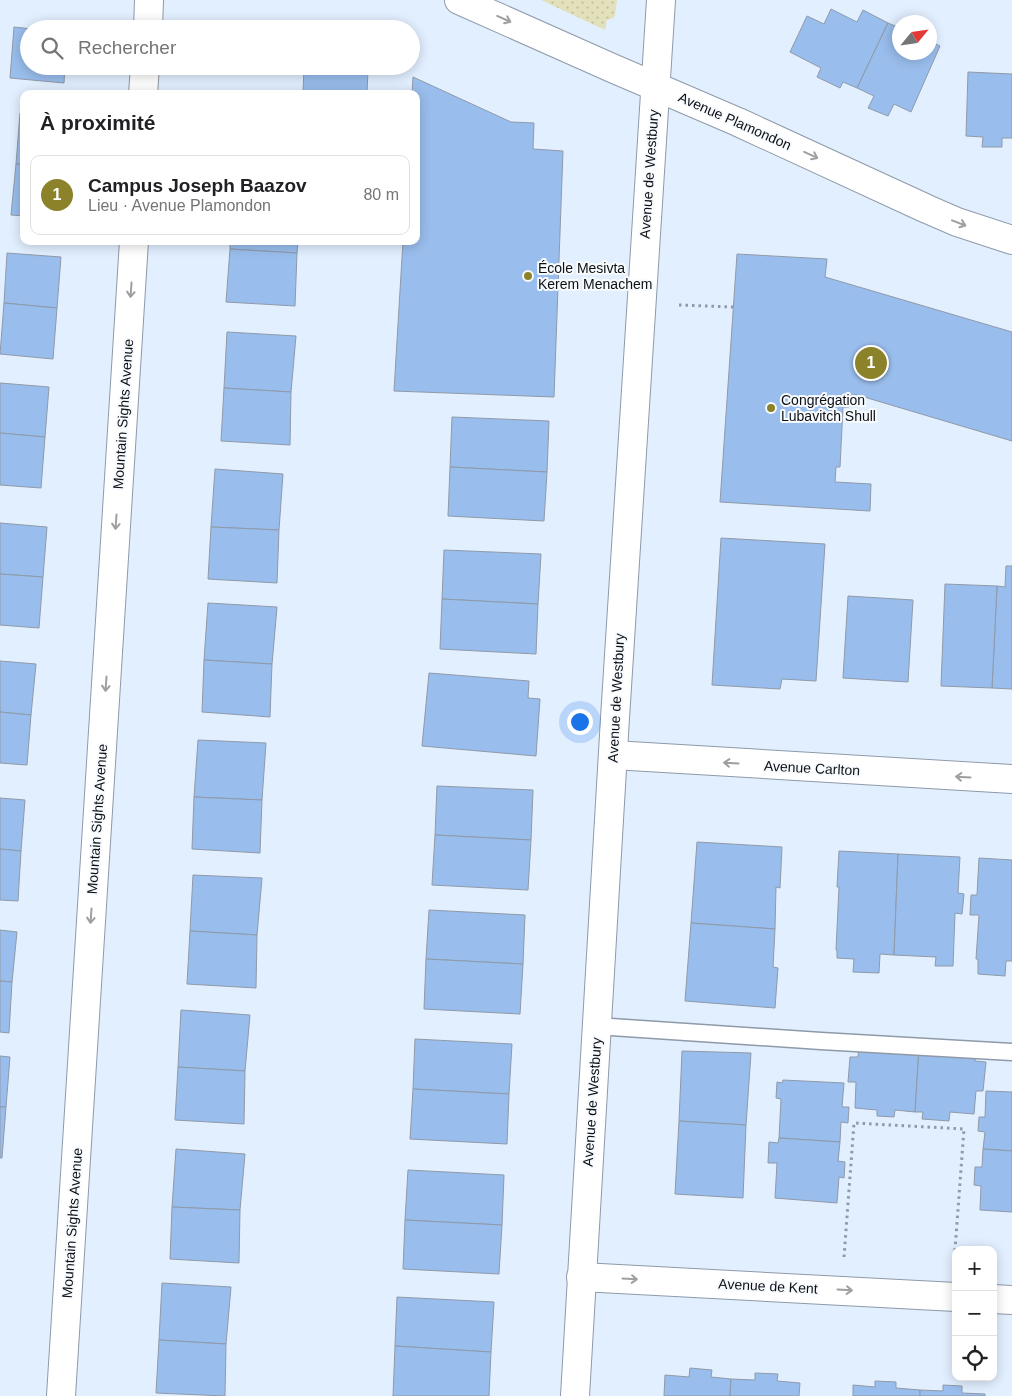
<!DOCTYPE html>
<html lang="fr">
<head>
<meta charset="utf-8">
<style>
	body { margin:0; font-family:Helvetica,sans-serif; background:#f2f2f2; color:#202124 }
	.controls { position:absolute; right:15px; bottom:15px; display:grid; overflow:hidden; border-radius:10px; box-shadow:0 2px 12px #0003 }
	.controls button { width:45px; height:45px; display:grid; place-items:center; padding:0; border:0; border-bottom:1px solid #e0e0e0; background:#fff; color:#202124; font:25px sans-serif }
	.compass { position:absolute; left:892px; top:15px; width:45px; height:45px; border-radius:50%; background:#fff; box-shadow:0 2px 12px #0003; rotate:61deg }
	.you { position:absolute; left:579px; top:721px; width:18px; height:18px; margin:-12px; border:4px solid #fff; border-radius:50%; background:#1a73e8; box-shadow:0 0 0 8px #1a73e833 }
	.badge { display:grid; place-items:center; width:32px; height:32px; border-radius:50%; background:#8c822a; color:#fff; font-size:16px; font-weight:700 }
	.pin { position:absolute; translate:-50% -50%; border:2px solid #fff; box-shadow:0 1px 5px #0006 }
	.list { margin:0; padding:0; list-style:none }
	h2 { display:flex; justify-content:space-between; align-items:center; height:65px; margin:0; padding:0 20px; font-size:21px }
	h2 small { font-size:16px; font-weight:400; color:#757577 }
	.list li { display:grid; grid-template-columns:32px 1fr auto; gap:15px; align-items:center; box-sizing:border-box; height:80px; margin:0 10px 10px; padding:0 10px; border:1px solid #e0e0e0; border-radius:10px }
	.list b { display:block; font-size:19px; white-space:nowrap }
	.list p { margin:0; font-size:16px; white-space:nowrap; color:#757577 }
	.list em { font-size:16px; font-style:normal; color:#757577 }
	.icon { flex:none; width:28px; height:28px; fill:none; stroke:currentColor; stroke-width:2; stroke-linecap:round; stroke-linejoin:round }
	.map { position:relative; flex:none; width:1012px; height:1396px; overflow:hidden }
	.search { position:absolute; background:#fff; box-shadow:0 2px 12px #0003; left:20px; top:20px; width:400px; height:55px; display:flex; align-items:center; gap:12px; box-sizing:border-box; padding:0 18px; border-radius:28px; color:#757577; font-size:19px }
	.panel { position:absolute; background:#fff; box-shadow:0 2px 12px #0003; left:20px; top:90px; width:400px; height:155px; border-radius:10px }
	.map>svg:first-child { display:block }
	.grass { fill:url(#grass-dots) }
	.building { fill:#99bdec; stroke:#8f9aa9 }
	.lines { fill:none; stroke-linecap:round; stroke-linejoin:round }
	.lane-casing { stroke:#8e9aa9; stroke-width:19 }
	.street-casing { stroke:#8e9aa9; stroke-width:30 }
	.path { stroke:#909aa6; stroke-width:3; stroke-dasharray:2.5 4; stroke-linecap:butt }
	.lane { stroke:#fff; stroke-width:16 }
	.street { stroke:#fff; stroke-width:28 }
	.oneway { stroke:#9e9fa1 }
	.poi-dot { fill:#8c822a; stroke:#f8fbfe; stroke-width:2 }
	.labels { text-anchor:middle; stroke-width:4; stroke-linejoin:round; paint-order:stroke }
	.street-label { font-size:14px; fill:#0c1015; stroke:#f8fbfe }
	.poi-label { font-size:14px; fill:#0c1015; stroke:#f8fbfe; text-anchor:start }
</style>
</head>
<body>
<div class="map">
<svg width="1012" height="1396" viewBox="0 0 1012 1396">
	<defs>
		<pattern id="grass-dots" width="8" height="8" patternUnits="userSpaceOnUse" patternTransform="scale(1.25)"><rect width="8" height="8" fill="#e3e0bc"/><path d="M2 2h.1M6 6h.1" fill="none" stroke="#c2bfa1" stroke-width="1.8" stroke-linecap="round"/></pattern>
	</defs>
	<rect width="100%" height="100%" fill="#e2efff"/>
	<path class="grass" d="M541,0H617L615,16L611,19L607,20L605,30Z"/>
	<g class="building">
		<path d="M831,9L857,22L863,10L888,23L857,88L843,82L840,88L817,77L821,68L790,52L807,16L824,24Z"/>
		<path d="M888,23L900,28V52H930V41L940,46L911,112L894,104L888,116L868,108L874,96L857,88Z"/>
		<path d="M14,27L32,29H29V66H65L64,83L10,78Z"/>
		<path d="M304,66L368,70L367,94H303Z"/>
		<path d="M968,72L1012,74V138H1002V147H982L983,137L966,136Z"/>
		<path d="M413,77L511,122L534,123L533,149L563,151L554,397L394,391L403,241H416V94H412Z"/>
		<path d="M20,113L24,114V164H16Z"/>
		<path d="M16,164H24V216L11,215Z"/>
		<path d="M230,241H298L297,253L230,249Z"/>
		<path d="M230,249L297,253L295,306L226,302Z"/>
		<path d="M7,253L61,257L57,308L4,303Z"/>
		<path d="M737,254L827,259L825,277L1012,332V441L854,394L853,403L849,407H843L840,467H836L835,482L871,484L870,511L720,502Z"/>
		<path d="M4,303L57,308L53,359L0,354Z"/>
		<path d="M227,332L296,336L291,392L224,388Z"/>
		<path d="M0,383L49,387L45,437L0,433Z"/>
		<path d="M224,388L291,392L290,445L221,441Z"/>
		<path d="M452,417L549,421L547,472L450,467Z"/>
		<path d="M0,433L45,437L41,488L0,485Z"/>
		<path d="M450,467L547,472L544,521L448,516Z"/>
		<path d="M215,469L283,474L279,530L211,527Z"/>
		<path d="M0,523L47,527L43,577L0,574Z"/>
		<path d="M211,527L279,530L277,583L208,579Z"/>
		<path d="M721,538L825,544L816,681L782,679L780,689L712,685Z"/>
		<path d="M444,550L541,554L538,604L442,599Z"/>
		<path d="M1006,566H1012V689L992,688L997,586L1005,587Z"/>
		<path d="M0,574L43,577L39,628L0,625Z"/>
		<path d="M945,584L997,586L992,688L941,686Z"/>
		<path d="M848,596L913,600L908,682L843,678Z"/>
		<path d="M442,599L538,604L536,654L440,649Z"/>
		<path d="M208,603L277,607L272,664L204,660Z"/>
		<path d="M204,660L272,664L270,717L202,712Z"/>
		<path d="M0,661L36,664L31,715L0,712Z"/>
		<path d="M429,673L529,681L528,698L540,699L536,756L422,746Z"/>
		<path d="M0,712L31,715L27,765L0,763Z"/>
		<path d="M198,740L266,743L262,800L194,797Z"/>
		<path d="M437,786L533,790L531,840L435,835Z"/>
		<path d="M194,797L262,800L260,853L192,849Z"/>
		<path d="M0,798L25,800L21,851L0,849Z"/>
		<path d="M435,835L531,840L528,890L432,885Z"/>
		<path d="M697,842L782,847L780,888L776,887L775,929L691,923Z"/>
		<path d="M0,849L21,851L18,901L0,900Z"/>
		<path d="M839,851L898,854L894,955L880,954L879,973L853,972L854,959L837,958V950H836L839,887H837Z"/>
		<path d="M898,854L960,857L958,893L964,894L962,914L955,913L953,966H935L936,957L894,955Z"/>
		<path d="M979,858L1012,860V961H1006L1005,976L978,974V959H976L979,915H970L971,895H977Z"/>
		<path d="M193,875L262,878L257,935L190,931Z"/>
		<path d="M429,910L525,915L523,964L426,959Z"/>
		<path d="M691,923L775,929L773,967L778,968L775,1008L685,1001Z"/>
		<path d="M0,930L17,932L12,982L0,981Z"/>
		<path d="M190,931L257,935L256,988L187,984Z"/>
		<path d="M426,959L523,964L520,1014L424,1009Z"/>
		<path d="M0,981L12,982L9,1033L0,1032Z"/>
		<path d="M181,1010L250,1015L245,1071L178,1067Z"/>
		<path d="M415,1039L512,1044L509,1094L413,1089Z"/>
		<path d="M859,1045L919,1048L915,1112L895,1110L894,1117L877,1116V1110L855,1108L856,1082H848L850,1057H858Z"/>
		<path d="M919,1048L976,1052L975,1061L986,1062L983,1091H976L974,1114L950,1112L949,1121L922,1119L923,1112H915Z"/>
		<path d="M682,1051L751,1053L746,1125L679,1121Z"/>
		<path d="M0,1056L10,1057L6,1107H0Z"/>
		<path d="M178,1067L245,1071L244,1124L175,1120Z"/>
		<path d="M783,1080L844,1083L842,1107H849L848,1123L841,1122L840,1142L779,1138L781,1099L776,1098L777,1082L782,1083Z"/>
		<path d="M413,1089L509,1094L507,1144L410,1139Z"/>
		<path d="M986,1091L1012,1092V1151L983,1149L985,1132L978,1131L979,1117H985Z"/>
		<path d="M0,1107H6L2,1158H0Z"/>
		<path d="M679,1121L746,1125L743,1198L675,1194Z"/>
		<path d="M779,1138L840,1142L838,1161L845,1162L844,1178L839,1177L837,1203L775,1198L777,1163H768L769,1142L778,1143Z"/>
		<path d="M176,1149L245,1154L240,1210L172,1207Z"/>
		<path d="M983,1149L1012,1151V1212L980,1210L981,1186L974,1185L975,1167H982Z"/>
		<path d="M408,1170L504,1175L502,1225L405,1220Z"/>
		<path d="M172,1207L240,1210L239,1263L170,1259Z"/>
		<path d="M405,1220L502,1225L499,1274L403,1269Z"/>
		<path d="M162,1283L231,1287L226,1344L159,1340Z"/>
		<path d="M397,1297L494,1302L491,1352L395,1346Z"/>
		<path d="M159,1340L226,1344L225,1396L156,1393Z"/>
		<path d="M395,1346L491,1352L489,1396H393Z"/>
		<path d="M690,1368L712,1370L711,1377L731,1379L730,1396H664L665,1375L689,1377Z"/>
		<path d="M755,1373L778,1374L777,1381L800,1383L799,1396H730L731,1379L755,1380Z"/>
		<path d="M875,1381L896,1382V1388L920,1390V1396H853V1385L875,1387Z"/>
		<path d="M943,1385L962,1386V1393L985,1394V1396H920V1390L943,1391Z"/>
	</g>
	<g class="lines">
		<defs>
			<path id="lane" d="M596,1026L821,1041L1012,1052"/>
			<g id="street">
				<path d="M459,0L612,68L738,122L927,209L957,222L1012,240"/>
				<path d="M148,29L149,0"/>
				<path d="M143,94L145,66"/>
				<path d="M613,755L1012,779"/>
				<path d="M581,1277L956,1297"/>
				<path d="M993,1299L1012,1300"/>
				<path d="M61,1396L134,241"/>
				<path d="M575,1396L615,718L661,0"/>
			</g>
		</defs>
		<use href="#lane" class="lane-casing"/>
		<use href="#street" class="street-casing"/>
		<g class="path">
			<path d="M679,305L733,307"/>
			<path d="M844,1257L854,1123L964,1129L954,1263"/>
		</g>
		<use href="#lane" class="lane"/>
		<use href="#street" class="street"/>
	</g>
	<defs><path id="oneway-shaft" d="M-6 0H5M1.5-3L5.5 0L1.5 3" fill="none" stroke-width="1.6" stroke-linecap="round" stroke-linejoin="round" transform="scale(1.25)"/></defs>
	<g class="oneway">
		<use href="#oneway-shaft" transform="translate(504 19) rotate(24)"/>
		<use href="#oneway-shaft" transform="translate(811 155) rotate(25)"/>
		<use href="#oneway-shaft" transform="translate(959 223) rotate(21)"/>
		<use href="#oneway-shaft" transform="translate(131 290) rotate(94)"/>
		<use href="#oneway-shaft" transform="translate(116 522) rotate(94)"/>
		<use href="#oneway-shaft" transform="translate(106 684) rotate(94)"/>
		<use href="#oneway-shaft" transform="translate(731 763) rotate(-177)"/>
		<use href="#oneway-shaft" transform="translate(963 777) rotate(-177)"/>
		<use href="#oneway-shaft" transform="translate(91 916) rotate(94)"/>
		<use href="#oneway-shaft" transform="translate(630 1279) rotate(3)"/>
		<use href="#oneway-shaft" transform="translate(845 1290) rotate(3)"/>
	</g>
	<g class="poi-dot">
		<circle cx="528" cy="276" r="5"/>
		<circle cx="771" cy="408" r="5"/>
	</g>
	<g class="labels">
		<g class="street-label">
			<text transform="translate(735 121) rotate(24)" y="5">Avenue Plamondon</text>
			<text transform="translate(649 174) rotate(-86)" y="5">Avenue de Westbury</text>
			<text transform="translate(123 414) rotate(-86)" y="5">Mountain Sights Avenue</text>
			<text transform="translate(616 698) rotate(-87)" y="5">Avenue de Westbury</text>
			<text transform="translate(812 768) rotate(3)" y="5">Avenue Carlton</text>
			<text transform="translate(97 819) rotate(-86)" y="5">Mountain Sights Avenue</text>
			<text transform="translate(592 1102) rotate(-86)" y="5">Avenue de Westbury</text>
			<text transform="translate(72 1223) rotate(-86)" y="5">Mountain Sights Avenue</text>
			<text transform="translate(768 1286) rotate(3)" y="5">Avenue de Kent</text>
		</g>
		<g class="poi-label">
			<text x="538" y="273">École Mesivta<tspan x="538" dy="16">Kerem Menachem</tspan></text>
			<text x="781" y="405">Congrégation<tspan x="781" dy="16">Lubavitch Shull</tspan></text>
		</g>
	</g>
</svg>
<div class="controls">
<button>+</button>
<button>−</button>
<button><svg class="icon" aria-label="locate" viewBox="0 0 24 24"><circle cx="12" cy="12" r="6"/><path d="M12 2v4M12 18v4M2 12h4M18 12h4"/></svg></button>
</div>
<svg class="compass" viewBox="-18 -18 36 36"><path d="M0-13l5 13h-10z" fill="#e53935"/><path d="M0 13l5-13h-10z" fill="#757577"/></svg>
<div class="you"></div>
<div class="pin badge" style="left:871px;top:363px">1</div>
<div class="search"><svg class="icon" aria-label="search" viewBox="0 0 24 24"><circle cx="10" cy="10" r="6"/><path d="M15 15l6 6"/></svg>Rechercher</div>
<section class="panel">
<h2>À proximité<small></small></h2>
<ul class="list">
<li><span class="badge">1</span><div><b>Campus Joseph Baazov</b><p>Lieu · Avenue Plamondon</p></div><em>80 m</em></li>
</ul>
</section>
</div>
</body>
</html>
